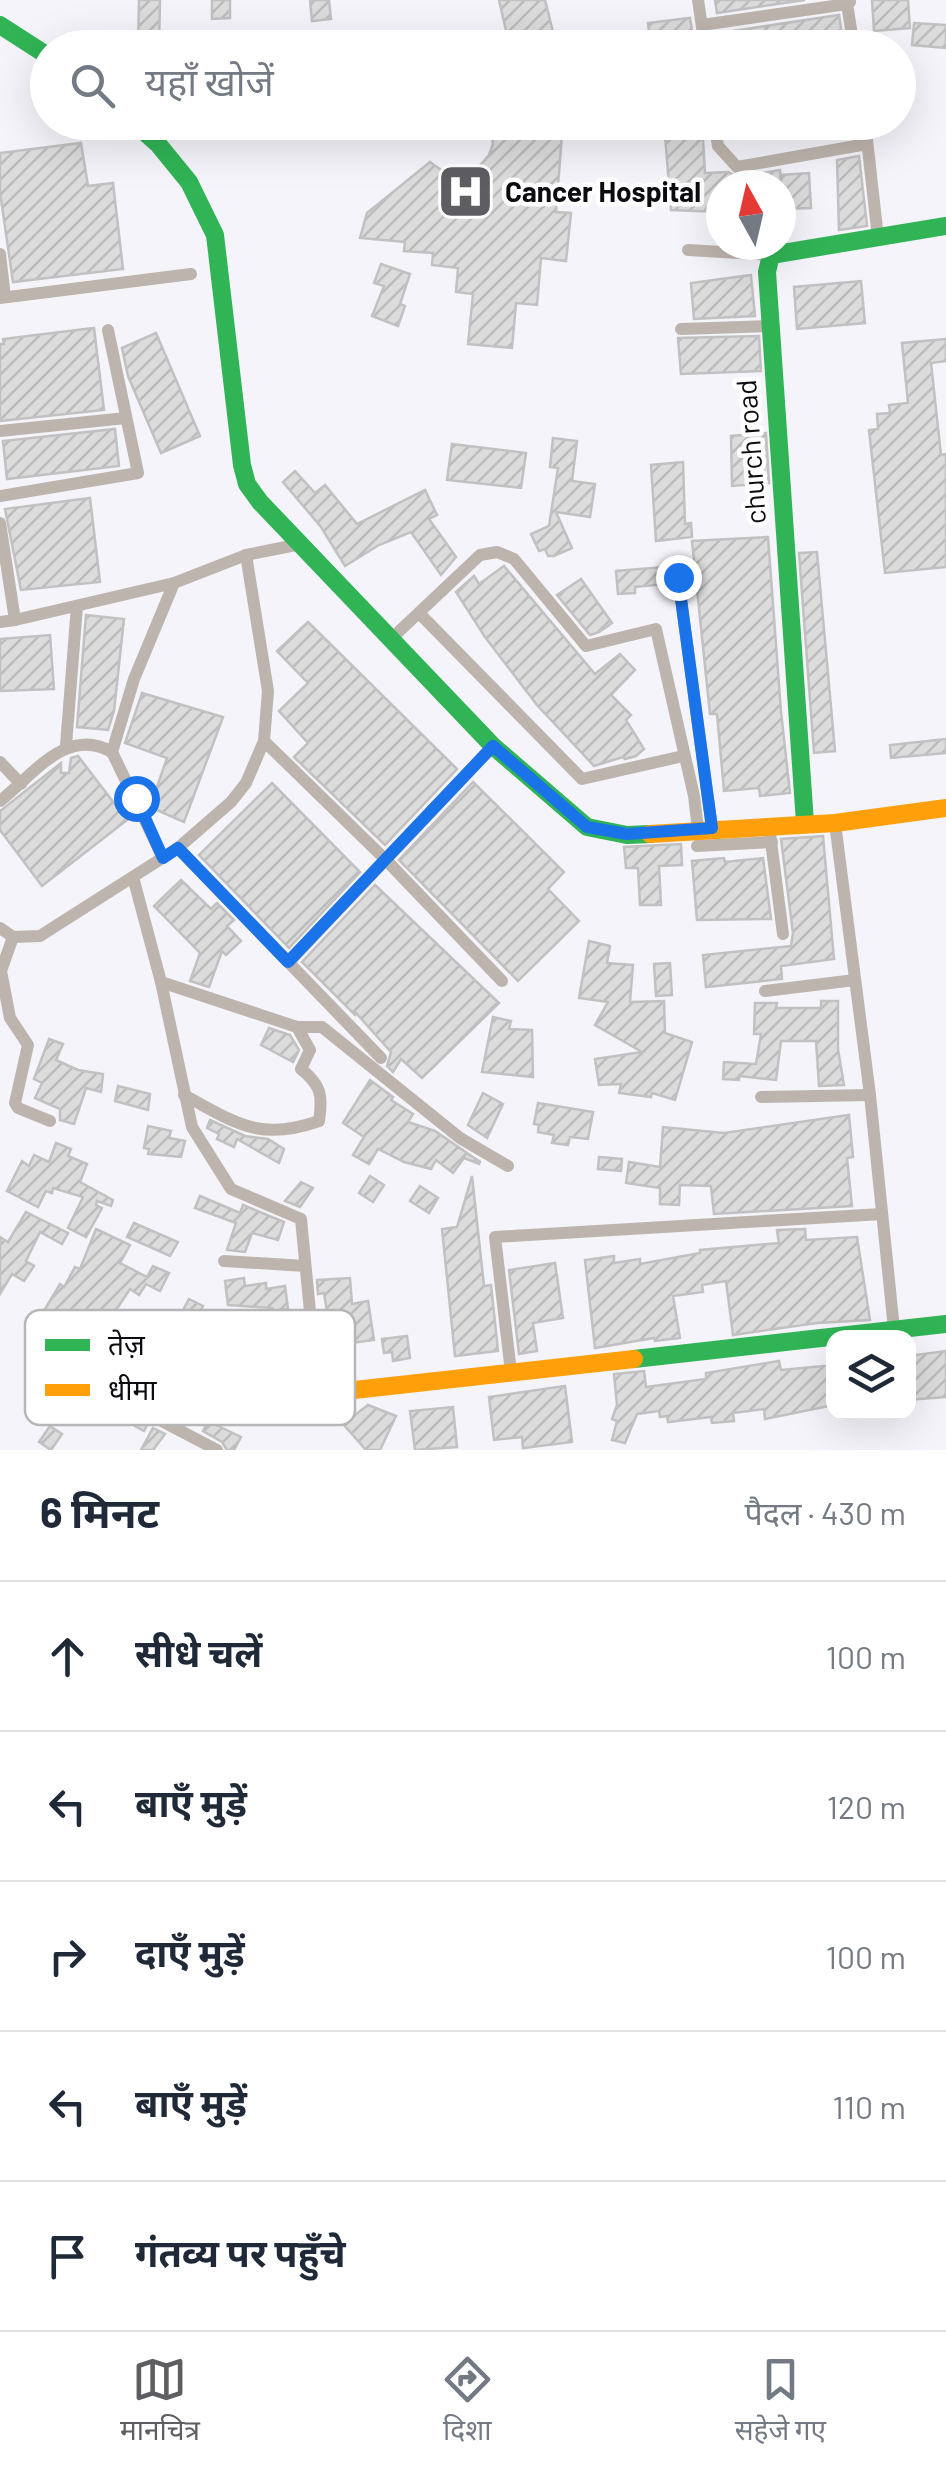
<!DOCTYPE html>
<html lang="hi">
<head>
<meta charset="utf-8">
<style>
	body { margin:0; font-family:Barlow,"Noto Sans Devanagari",sans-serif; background:#f6f6f7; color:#1f2937 }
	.controls { position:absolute; right:30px; bottom:30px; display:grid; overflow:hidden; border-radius:20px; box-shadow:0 10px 40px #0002 }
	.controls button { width:90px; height:90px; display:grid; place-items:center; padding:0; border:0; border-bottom:2px solid #e0e1e3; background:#fff; color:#1f2937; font:50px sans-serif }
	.compass { position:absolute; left:706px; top:170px; width:90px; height:90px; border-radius:50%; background:#fff; box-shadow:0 10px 40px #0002; rotate:352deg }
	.stop { position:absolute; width:30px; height:30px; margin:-22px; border:8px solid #1a73e8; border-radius:50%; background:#fff }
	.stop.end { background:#1a73e8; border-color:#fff; box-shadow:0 2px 10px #0008 }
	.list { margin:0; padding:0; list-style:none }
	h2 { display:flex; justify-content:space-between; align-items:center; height:130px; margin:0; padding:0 40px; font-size:42px }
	h2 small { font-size:32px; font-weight:400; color:#747a83 }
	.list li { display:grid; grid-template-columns:65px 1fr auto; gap:30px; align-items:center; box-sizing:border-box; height:150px; padding:0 40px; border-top:2px solid #e0e1e3 }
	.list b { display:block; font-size:38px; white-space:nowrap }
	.list em { font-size:32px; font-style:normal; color:#747a83 }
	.icon { flex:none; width:55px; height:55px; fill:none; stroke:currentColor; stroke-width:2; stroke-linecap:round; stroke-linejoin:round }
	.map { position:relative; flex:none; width:946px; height:1450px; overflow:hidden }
	.search { position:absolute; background:#fff; box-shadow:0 10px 40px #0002; left:30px; right:30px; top:30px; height:110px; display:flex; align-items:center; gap:25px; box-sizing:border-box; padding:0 35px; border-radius:55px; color:#747a83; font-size:38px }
	.sheet { height:880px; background:#fff }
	nav { display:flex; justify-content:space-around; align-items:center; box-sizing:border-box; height:140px; border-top:2px solid #e0e1e3; background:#fff; font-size:28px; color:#747a83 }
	nav a { display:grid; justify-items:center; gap:5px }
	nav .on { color:#5d5d62 }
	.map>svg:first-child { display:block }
	.building { fill:url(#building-hatch); stroke:#c2c0c1; stroke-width:2.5 }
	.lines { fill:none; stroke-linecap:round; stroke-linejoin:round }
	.street { stroke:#bdb4ad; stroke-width:12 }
	.fast { stroke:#30b455; stroke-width:18 }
	.slow { stroke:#ff9f0a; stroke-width:18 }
	.route { stroke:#1a73e8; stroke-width:12 }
	.labels { text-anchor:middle; stroke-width:9; stroke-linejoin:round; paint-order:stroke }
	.poi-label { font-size:28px; font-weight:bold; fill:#0c0c10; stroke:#fff; text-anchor:start }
	.street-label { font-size:28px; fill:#0c0c10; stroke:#fff }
	.key { fill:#fff; stroke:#b6b6b7; stroke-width:2.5 }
	.key-label { font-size:28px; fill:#0c0c10 }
</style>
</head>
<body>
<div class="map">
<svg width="946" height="1450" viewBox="0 0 946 1450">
	<defs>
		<pattern id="building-hatch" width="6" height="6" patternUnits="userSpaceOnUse" patternTransform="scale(2.5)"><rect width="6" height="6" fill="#dddcdd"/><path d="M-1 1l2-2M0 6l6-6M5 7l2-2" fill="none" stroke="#bcbcbd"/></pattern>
	</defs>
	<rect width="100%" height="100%" fill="#f4f4fa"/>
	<g class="building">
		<path d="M139,0H160L159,48H138Z"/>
		<path d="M212,0H230V18L212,19Z"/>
		<path d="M310,0H329L331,19L312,21Z"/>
		<path d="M499,0H545L557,48H510Z"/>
		<path d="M715,0H805L717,13Z"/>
		<path d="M872,0H908L910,28L874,31Z"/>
		<path d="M839,15L844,48H715L713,34Z"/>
		<path d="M690,18L695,48H651L648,23Z"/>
		<path d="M914,23L946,25V48L912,45Z"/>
		<path d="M490,122H563L556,212L571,213L566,261L541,258L537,305L516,303L512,348L468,344L473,294L456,292L458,268L432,265L433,253L404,251L405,242L360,238L367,213L430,162L447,174L475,171L489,155L493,144Z"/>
		<path d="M664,122H702L705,173L728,172L738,177L780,170L781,185H721V212L671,210Z"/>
		<path d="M81,143L88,186L113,183L123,269L13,282L0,192V153Z"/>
		<path d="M859,156L867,226L839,230L837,160Z"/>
		<path d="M809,173L811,208L781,209V175Z"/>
		<path d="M381,264L410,274L400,304L405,306L398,326L372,316L384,286L374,283Z"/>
		<path d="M751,275L755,316L694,319L691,283Z"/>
		<path d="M861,281L865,323L797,329L794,287Z"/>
		<path d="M94,328L104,410L0,421V344H4L3,339Z"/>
		<path d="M156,333L200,436L161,453L128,376L122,348Z"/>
		<path d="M759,336L761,371L681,374L678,338Z"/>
		<path d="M946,339V361L931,363L941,455L946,454V567L885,573L869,430L878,429L877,414L890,413L889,405L908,403L902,343Z"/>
		<path d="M115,429L119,466L7,479L3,441Z"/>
		<path d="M766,433L769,483L732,486L731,436Z"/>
		<path d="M553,438L577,441L572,481L595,484L590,517L556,512L572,548L554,556H548L545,549L539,551L531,534L549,526L558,468L550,467Z"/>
		<path d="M452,444L526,453L521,488L447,480Z"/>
		<path d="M683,462L685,524L691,523L692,537L656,541L651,465Z"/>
		<path d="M295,471L315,493L325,485L357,524L425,490L437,515L429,519L456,557L441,575L411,532L379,545L345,566L321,527L283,482Z"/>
		<path d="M90,498L100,582L21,590L5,509Z"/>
		<path d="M768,537L781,712L790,793L760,796L759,788L724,791L717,714H710L692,541Z"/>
		<path d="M817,552L835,751L814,753L799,553Z"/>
		<path d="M504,566L595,674L620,654L635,670L611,695L631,715L626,720L644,749L636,756L625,759L623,757L594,766L537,705L485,637L456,592L474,576L479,584Z"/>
		<path d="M664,567L666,584L635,587V593L618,594L616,571Z"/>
		<path d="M581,579L612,623L599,632L590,635L557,595Z"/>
		<path d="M86,615L124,619L114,711L108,730L77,727Z"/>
		<path d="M308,622L457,769L385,845L294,757L308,743L279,711L308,683L277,651Z"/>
		<path d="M50,635L54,689L0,691V639Z"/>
		<path d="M142,693L223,717L184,822L150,807L167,758L125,743Z"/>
		<path d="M946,739V753L891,758L890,745Z"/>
		<path d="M78,756L127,820L42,886L0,830V811L61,763V773H69L71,758Z"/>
		<path d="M473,782L564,872L548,889L579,921L518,981L399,860Z"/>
		<path d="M272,783L360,872L289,948L199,855Z"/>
		<path d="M823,836L834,959L781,966L782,979L706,987L703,955L791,946L793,933L781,839Z"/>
		<path d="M681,844L682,865L659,866L661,905H640L638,868H626L624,847Z"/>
		<path d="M724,858L725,862L763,858L771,919L697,920L692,861Z"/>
		<path d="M181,880L211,909L217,903L234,920L227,926L241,941L226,955L222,951L209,987L190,981L200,953L154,906Z"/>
		<path d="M375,885L499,1003L422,1078L401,1059L393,1072L387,1066L391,1052L356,1013L355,1015L302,962Z"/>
		<path d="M589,941L610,946L607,963L633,965L630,1002L664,1001L665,1033L692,1042L675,1100L652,1093L651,1097L619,1093L621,1084L599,1085L595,1059L642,1052L595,1025L608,1002L579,998Z"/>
		<path d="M670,963L672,995L656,996L654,964Z"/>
		<path d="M821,1001H838V1049L844,1085L819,1086L816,1041H781L776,1080L739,1076V1080L723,1079L724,1062L756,1064L761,1034H754L755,1003H777L776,1008H821Z"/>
		<path d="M493,1017L511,1021L509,1029L532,1030L533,1077L482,1072Z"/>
		<path d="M269,1028L290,1035L299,1050L293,1062L261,1045Z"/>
		<path d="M49,1039L63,1044L56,1060L78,1070L103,1074L101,1092L86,1088L74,1124L60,1120V1109L35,1098L42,1083L34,1079Z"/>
		<path d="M370,1080L393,1097L391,1100L413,1114L408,1122L435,1131L480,1162L479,1164L464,1158L453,1173L436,1160L431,1169L404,1162L378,1149L369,1164L353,1155L364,1137L343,1123Z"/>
		<path d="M118,1086L150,1094L148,1110L115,1101Z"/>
		<path d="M483,1093L503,1104L487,1138L468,1125Z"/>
		<path d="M538,1103L593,1112L588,1139L570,1137L568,1145L552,1143L554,1135L538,1132L539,1125L534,1124Z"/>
		<path d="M849,1115L853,1157L847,1158L852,1206L714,1214L711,1186L680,1185L679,1205L660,1204V1188L626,1183L629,1162L660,1167L663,1127L724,1133Z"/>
		<path d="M210,1120L245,1136L268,1139L284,1149L279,1163L237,1139L234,1147L217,1139L219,1134L207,1128Z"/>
		<path d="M148,1126L171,1131L169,1138L185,1141L181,1157L148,1154L149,1149L144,1148Z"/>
		<path d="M56,1143L71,1149L68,1156L87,1164L80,1182L113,1200L111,1206L97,1201L96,1205L102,1208L86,1237L68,1228L83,1197L53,1188L52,1193L46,1191L38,1207L7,1191L22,1161L29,1166L34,1155L49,1162Z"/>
		<path d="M599,1157L622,1159L621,1171L598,1169Z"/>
		<path d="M370,1176L384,1185L373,1202L359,1193Z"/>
		<path d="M472,1176L484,1286L491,1285L498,1351L455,1356L442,1229L457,1227Z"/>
		<path d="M301,1182L313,1188L300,1207L285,1201Z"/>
		<path d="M420,1186L438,1198L429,1213L410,1201Z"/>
		<path d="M200,1196L240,1213L243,1205L284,1222L278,1240L252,1233L245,1252L227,1250L236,1223L195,1208Z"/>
		<path d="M26,1212L68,1233L62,1244L40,1232L26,1261L34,1266L24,1281L12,1274L0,1294V1237L8,1242Z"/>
		<path d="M134,1223L178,1242L170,1256L127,1237Z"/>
		<path d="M96,1229L130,1245L120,1263L147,1277L153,1266L169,1273L160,1291L146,1284L139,1295L130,1289L112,1316L103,1311L85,1336L68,1324L52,1347L37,1336L53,1314L45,1309L60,1284L64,1287L75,1267L80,1269Z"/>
		<path d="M805,1229L806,1240L857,1237L870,1320L817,1323L733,1335L726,1281L702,1285L703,1292L673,1296L680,1338L655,1341L654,1338L595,1348L585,1260L614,1256V1263L640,1259V1264L700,1253V1250L779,1243L777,1230Z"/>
		<path d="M555,1263L563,1318L533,1323L537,1351L519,1354L509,1270Z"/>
		<path d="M244,1278L245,1286L266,1283V1289L285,1286L288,1309L275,1311L272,1308L228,1305L225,1281Z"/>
		<path d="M350,1278L352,1304L368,1301L374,1340L327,1346L326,1331H330L324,1293L318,1294L317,1280Z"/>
		<path d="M189,1299L203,1306L195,1321L181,1314Z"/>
		<path d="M119,1330L144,1346L185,1359L194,1333L218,1342L213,1359L199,1356L194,1369H181L175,1373L165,1370L149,1403L135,1396L150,1367L125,1355L99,1392L147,1425L144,1431L97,1405L72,1387L76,1380L84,1384L93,1371L80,1362L83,1357L78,1352L87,1339L107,1352Z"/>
		<path d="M407,1336L410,1358L393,1361L392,1352L384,1353L382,1339Z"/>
		<path d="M946,1351V1397L908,1400V1356Z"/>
		<path d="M779,1361L781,1370L834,1365V1405L765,1419L764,1409L733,1413L734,1421L712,1423L711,1417L668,1422L667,1416L660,1417L659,1411L637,1414L625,1443L612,1440L617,1421L612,1419L617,1405L614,1374L644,1371L646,1387L706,1379V1373Z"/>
		<path d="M565,1386L572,1442L523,1448L522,1437L494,1440L489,1397Z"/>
		<path d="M368,1405L396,1416L380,1450H366L343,1424Z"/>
		<path d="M453,1407L457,1447L415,1450L410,1411Z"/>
		<path d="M208,1421L241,1437L234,1450H227L222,1442L203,1431Z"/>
		<path d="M50,1426L62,1434L51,1450L39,1442Z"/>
		<path d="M153,1428L165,1434L153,1450H141Z"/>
	</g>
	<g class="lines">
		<g class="street">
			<path d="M698,0L705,48"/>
			<path d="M850,2L847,4L854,48"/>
			<path d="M702,25L847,4"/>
			<path d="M714,122L718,146L737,167L867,144"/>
			<path d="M865,122L878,238"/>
			<path d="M688,250L771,255"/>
			<path d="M0,254L5,297"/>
			<path d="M0,298L191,274"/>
			<path d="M681,329L770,326"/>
			<path d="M0,431L126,418"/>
			<path d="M0,496L138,473L108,330"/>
			<path d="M0,523L15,620L0,622"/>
			<path d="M678,577L712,828"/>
			<path d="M419,613L582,779L683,756"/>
			<path d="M15,620L174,583L246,555L301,544"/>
			<path d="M392,638L480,555L497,552L514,559L586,646L656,629L694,796L698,829"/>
			<path d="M264,741L386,860L502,981"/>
			<path d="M66,745L77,606"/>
			<path d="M0,762L21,784"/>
			<path d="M0,801C34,774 67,726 112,752"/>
			<path d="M835,823L870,1095L894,1329"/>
			<path d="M769,826L783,934"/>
			<path d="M697,846L772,842"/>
			<path d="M178,848L381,1058"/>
			<path d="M163,858L112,752L134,679L174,583"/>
			<path d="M133,877L161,982L192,1127L231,1189L301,1219L318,1394"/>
			<path d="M0,928L13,937L40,936L178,848L231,802L246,783L264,741L268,691L246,555"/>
			<path d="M13,937L1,971L10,1018L28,1045L15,1103L18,1108L50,1121"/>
			<path d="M289,962L493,746"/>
			<path d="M161,982L297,1027H322L460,1138L508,1166"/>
			<path d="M765,991L855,980"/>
			<path d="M184,1095C236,1123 259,1142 319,1121C323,1095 321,1085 301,1069L310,1050L297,1027"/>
			<path d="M761,1097L870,1095"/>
			<path d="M224,1261L305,1266"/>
			<path d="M228,1315L311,1326"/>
			<path d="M511,1372L495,1237L882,1214"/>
			<path d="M133,1406L217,1450"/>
		</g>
		<g class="fast">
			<path d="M0,25L48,56"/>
			<path d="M133,122L158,144L189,182L215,235L242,465L247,484L260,502L493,746L587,827L627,835L650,834"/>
			<path d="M805,823L767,272L771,255L946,226"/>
			<path d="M634,1359L946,1324"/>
		</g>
		<g class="slow">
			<path d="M650,834L835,823L946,808"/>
			<path d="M185,1381L318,1394L634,1359"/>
		</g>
	</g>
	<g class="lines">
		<path class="route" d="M136,798L163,858L178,848L288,962L493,746L587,827L627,834L712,828L678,577"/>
	</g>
	<defs>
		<symbol id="hospital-square" viewBox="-11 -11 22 22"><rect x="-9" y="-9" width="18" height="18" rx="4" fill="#5d5d62" stroke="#fff"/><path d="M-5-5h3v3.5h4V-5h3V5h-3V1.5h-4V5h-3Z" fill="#fff"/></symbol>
	</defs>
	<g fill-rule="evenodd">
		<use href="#hospital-square" x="434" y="160" width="63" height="63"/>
	</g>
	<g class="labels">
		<g class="poi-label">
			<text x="505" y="202">Cancer Hospital</text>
		</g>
		<g class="street-label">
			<text transform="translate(751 452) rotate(-94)" y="10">church road</text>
		</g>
	</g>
	<rect x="25" y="1310" width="330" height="115" rx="15" class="key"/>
	<rect x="45" y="1339" width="45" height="12" fill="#30b455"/>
	<rect x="45" y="1384" width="45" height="12" fill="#ff9f0a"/>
	<g class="key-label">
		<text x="108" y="1355">तेज़</text>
		<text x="108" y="1400">धीमा</text>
	</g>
</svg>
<div class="controls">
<button><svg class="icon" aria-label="layers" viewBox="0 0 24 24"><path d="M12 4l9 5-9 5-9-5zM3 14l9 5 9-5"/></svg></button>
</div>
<svg class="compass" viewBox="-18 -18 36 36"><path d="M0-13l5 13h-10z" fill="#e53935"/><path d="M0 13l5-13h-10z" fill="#747a83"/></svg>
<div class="stop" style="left:136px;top:798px"></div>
<div class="stop end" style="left:678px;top:577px"></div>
<div class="search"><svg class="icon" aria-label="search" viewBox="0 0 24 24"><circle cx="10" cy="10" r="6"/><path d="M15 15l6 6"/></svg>यहाँ खोजें</div>
</div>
<section class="sheet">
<h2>6 मिनट<small>पैदल · 430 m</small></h2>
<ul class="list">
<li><svg class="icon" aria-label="ahead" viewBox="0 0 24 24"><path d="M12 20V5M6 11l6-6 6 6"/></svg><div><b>सीधे चलें</b></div><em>100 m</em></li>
<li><svg class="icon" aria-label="left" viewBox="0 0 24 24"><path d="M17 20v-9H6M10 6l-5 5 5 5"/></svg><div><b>बाएँ मुड़ें</b></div><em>120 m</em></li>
<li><svg class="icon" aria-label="right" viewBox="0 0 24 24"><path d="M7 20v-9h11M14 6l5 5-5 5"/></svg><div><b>दाएँ मुड़ें</b></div><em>100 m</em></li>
<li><svg class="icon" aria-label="left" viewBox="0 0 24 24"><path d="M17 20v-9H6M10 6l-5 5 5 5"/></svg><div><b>बाएँ मुड़ें</b></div><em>110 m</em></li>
<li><svg class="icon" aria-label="arrive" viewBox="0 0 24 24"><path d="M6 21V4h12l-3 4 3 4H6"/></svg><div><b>गंतव्य पर पहुँचे</b></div></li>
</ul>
</section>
<nav>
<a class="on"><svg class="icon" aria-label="map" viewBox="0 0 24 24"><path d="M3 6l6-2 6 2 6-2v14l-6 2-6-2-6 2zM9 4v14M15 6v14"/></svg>मानचित्र</a>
<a><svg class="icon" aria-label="directions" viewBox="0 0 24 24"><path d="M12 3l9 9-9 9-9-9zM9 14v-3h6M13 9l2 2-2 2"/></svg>दिशा</a>
<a><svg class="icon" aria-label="saved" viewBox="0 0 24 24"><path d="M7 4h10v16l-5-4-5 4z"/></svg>सहेजे गए</a>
</nav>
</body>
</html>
